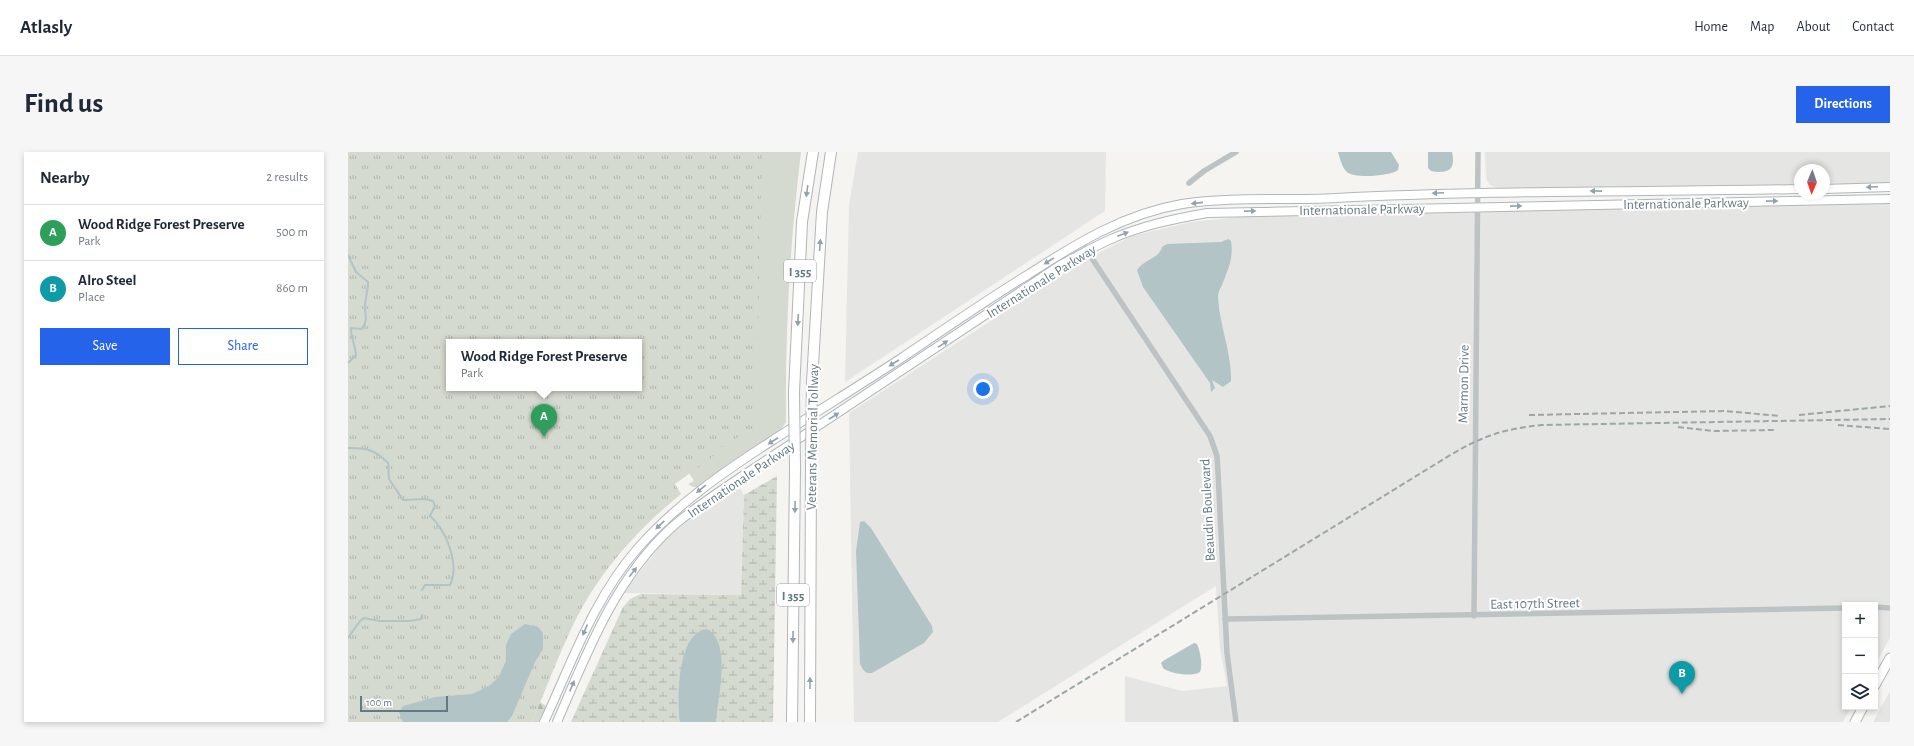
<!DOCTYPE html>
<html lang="en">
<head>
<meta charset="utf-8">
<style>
	body { margin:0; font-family:"Alegreya Sans",sans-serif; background:#f6f6f7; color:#1f2937 }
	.controls { position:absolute; right:12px; bottom:12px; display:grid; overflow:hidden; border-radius:0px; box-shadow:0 2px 6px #0003 }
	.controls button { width:36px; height:36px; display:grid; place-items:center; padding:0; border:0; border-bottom:1px solid #e0e1e3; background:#fff; color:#1f2937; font:20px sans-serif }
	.compass { position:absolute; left:1446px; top:12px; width:36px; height:36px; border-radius:50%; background:#fff; box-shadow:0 2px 6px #0003; rotate:182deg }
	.scale { position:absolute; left:12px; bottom:10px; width:88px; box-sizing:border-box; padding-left:4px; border:2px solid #637a82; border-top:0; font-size:11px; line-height:14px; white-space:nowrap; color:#637a82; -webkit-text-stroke:3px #fff; paint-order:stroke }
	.you { position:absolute; left:635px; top:237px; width:14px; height:14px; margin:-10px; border:3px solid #fff; border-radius:50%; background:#1a73e8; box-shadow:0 0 0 6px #1a73e833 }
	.badge { display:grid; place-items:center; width:26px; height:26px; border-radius:50%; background:#2563eb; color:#fff; font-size:13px; font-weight:700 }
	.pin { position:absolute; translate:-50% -33px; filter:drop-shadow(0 1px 2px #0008) }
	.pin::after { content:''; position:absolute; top:21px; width:14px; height:12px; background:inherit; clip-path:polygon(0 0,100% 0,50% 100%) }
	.popup { position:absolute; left:98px; top:187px; width:196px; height:52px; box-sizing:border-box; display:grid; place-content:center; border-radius:0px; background:#fff; filter:drop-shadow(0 1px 3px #0005); font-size:13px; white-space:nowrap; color:#747a83 }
	.popup b { font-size:15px; color:#1f2937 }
	.popup::after { content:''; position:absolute; left:50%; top:100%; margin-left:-8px; border:8px solid transparent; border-top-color:#fff }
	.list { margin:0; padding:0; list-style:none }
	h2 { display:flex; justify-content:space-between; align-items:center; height:52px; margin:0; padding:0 16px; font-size:17px }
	h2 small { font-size:13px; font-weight:400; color:#747a83 }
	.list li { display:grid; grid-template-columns:26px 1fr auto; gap:12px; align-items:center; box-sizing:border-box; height:56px; padding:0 16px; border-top:1px solid #e0e1e3 }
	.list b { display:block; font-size:15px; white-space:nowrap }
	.list p { margin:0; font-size:13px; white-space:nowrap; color:#747a83 }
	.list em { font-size:13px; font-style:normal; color:#747a83 }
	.actions { display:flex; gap:8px; padding:12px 16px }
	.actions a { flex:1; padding:9px 0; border:1px solid #2563eb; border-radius:0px; text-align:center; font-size:14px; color:#2563eb }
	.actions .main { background:#2563eb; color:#fff }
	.icon { flex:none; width:22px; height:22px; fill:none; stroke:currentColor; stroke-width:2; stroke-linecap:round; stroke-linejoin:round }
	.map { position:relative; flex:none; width:1542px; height:570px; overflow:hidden; border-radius:0px }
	header { display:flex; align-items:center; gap:24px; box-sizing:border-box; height:56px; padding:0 20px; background:#fff; border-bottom:1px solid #e0e1e3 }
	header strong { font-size:19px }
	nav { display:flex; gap:22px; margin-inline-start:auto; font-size:14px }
	.intro { display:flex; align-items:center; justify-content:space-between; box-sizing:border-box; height:96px; padding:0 24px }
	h1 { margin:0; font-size:28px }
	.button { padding:10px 18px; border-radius:0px; background:#2563eb; color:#fff; font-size:14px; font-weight:700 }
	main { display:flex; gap:24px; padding:0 24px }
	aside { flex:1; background:#fff; border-radius:0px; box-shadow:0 2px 6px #0003 }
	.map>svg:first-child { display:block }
	.built { fill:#e5e6e4 }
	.grass { fill:#d5dad0 }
	.forest { fill:url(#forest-firs) }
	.wetland { fill:url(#wetland-marsh) }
	.park { fill:url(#park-tufts); fill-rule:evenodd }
	.water { fill:#b2c4c5 }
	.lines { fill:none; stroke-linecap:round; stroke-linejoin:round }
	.stream { stroke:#b2c4c5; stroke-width:2 }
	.secondary-casing { stroke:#b0b7ba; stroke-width:10 }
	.primary-casing { stroke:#afb6b8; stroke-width:11 }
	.highway-casing { stroke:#b1b6b8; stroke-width:12 }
	.street { stroke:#bdc3c5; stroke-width:5.5 }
	.secondary { stroke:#fff; stroke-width:8 }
	.primary { stroke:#fff; stroke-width:9 }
	.highway { stroke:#fff; stroke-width:10 }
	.rail { stroke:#9ca6a9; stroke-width:2; stroke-dasharray:6 3; stroke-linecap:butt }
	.highway-bridge-casing { stroke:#b1b6b8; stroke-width:12; stroke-linecap:butt }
	.highway-bridge { stroke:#fff; stroke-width:10 }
	.oneway { fill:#92a2a8 }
	.labels { text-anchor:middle; stroke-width:4; stroke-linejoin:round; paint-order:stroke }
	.shield { fill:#fff; stroke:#92a2a8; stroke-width:1 }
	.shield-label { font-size:13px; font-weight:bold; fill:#637a82 }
	.street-label { font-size:14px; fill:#637a82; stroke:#fff }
</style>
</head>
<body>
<header>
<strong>Atlasly</strong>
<nav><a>Home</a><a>Map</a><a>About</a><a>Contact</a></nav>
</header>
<div class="intro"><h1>Find us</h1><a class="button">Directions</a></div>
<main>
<aside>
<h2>Nearby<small>2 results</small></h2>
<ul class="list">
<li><span class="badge" style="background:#2e9e5b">A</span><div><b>Wood Ridge Forest Preserve</b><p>Park</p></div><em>500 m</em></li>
<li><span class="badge" style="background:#0f9aa8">B</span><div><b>Alro Steel</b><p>Place</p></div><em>860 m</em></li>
</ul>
<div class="actions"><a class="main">Save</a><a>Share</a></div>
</aside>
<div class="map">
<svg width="1542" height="570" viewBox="0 0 1542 570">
	<defs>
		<pattern id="forest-firs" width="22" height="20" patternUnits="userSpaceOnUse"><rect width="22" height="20" fill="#d5dad0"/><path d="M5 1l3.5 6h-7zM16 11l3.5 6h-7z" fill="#b0b6ae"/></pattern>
		<pattern id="wetland-marsh" width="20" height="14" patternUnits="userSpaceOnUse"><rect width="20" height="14" fill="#d5dad0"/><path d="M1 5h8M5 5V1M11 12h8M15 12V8" fill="none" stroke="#b0b6ae"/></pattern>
		<pattern id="park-tufts" width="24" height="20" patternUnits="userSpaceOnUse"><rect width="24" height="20" fill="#d5dad0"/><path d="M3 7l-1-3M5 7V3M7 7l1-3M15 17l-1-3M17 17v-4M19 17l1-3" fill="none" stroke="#b0b6ae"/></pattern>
	</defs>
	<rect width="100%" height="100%" fill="#f5f4f1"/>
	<g class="built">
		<path d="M510,0H758L757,59L497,230L501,53Z"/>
		<path d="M1137,0H1542V32L1476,33V18H1452V34L1152,37L1142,33L1138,27Z"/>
		<path d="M1520,51L1542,52V486L1527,513V453H1497V555H1503L1495,570H777V524L834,539L879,534L872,496L868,434L650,570H506L501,261L733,110L784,84L843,70L899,64Z"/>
		<path d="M390,332L396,343L393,443L275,441L316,389L357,354Z"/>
		<path d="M1542,539V570H1525Z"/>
	</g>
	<path class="grass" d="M235,0H453C442,90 437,180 438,270L432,279L350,335H345L340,332L346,329L291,236V190Z"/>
	<path class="forest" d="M192,550L198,554L191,570H184Z"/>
	<path class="wetland" d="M429,324L425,570H223L275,455L282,447L293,442L393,443L396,343Z"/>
	<path class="park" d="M0,0H414L408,274L374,295L362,307L327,332L333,342C290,377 252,419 227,469C211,502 198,537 184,570H0ZM101,190H291V236H101Z"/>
	<g class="water">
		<path d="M990,0H1043L1051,13L1050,18C1043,24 1006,27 999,20C994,16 992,6 990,0Z"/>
		<path d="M1080,0H1104C1108,18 1100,22 1083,19L1080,16Z"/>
		<path d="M880,87L883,89C886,104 880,118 874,133C872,137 870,140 870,144C871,173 884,201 883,229L875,235L864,228L867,236L863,240L862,231L795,135L789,118C795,108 812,106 814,95L819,92L873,90Z"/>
		<path d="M516,369L523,376L584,474L585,480L576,491L524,521C517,522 515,518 512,512L508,399L512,370Z"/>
		<path d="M177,472L190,475L195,481V497L187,510L164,564L159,570H55L51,560L55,554L87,545L124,542L141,534L150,526L158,509V493L163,482Z"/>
		<path d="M359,477C384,490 370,546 368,570H332C329,547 329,480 359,477Z"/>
		<path d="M846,491L849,492C852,499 855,513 852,520C843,525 823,522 815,516L813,511L815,509Z"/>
	</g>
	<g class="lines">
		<g class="stream">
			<path d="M0,103L8,120L20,130C20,138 18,145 17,152C16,162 21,167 14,177L3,176C3,185 7,193 8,203L0,211"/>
			<path d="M0,296C19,296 26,297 40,311L41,327L55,348L77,347L85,349L87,354L82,364C98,378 112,412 102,433H77L74,438"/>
			<path d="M0,486L12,469L16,466L32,469H62L73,467L74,463"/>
		</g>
		<defs>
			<g id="secondary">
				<path d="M1476,37L1542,35"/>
				<path d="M196,570C224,510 246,446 290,396C328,353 374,321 422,290C465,262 509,235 552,207C595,178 637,149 681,122C729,91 776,62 834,52C885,44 937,49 988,46C1143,38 1297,40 1452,37"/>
				<path d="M209,570C239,501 266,429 322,377C345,356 371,340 396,323L714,112C730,104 745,95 761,88C792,74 825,67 859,61L1542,47"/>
			</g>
			<g id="primary">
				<path d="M1527,533L1542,506"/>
				<path d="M1507,570L1515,555"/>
			</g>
			<g id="highway">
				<path d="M464,230L474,60L483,0"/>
				<path d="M446,240L454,70L465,0"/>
				<path d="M444,570L447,316"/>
				<path d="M462,570L463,306"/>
			</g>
		</defs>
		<use href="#secondary" class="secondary-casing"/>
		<use href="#primary" class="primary-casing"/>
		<use href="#highway" class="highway-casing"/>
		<g class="street">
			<path d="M841,31L856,19L888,0"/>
			<path d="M734,88L739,99L862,284L869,304L870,320L879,501L888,570"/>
			<path d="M1527,455L1542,456"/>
			<path d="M1126,464L1130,0"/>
			<path d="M877,467L1497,456"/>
		</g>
		<use href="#secondary" class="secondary"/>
		<use href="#primary" class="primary"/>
		<use href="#highway" class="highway"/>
		<g class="rail">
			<path d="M1181,263L1377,259L1432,264"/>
			<path d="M1451,263L1542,254"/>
			<path d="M1490,273L1542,277"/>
			<path d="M1330,275L1365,279L1427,278"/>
			<path d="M668,570L1104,302C1137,283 1156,277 1194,273L1542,267"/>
		</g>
		<defs>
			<g id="highway-bridge">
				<path d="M446,240L447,316"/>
				<path d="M463,306L464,230"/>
			</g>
		</defs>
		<use href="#highway-bridge" class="highway-bridge-casing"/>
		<use href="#highway-bridge" class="highway-bridge"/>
	</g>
	<defs><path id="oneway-solid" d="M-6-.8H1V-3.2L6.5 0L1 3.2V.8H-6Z"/></defs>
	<g class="oneway">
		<use href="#oneway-solid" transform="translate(1524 35) rotate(178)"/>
		<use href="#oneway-solid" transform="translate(459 39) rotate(98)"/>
		<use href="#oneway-solid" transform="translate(1248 39) rotate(-179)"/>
		<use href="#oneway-solid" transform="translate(1090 41) rotate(178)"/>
		<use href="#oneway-solid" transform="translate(1424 49) rotate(-1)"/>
		<use href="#oneway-solid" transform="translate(849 51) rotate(174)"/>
		<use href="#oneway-solid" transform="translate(1168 54) rotate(-1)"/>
		<use href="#oneway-solid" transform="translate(902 59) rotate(-1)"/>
		<use href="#oneway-solid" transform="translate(775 82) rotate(-21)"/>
		<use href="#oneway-solid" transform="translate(472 93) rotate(-86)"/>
		<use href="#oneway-solid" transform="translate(701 109) rotate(148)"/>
		<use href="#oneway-solid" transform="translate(450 168) rotate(93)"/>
		<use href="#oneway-solid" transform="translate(595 192) rotate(-34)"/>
		<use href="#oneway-solid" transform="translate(546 211) rotate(148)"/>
		<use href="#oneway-solid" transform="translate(486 264) rotate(-33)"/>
		<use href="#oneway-solid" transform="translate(425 289) rotate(147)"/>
		<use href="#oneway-solid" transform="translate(353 337) rotate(141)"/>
		<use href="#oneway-solid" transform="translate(447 355) rotate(91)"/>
		<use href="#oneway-solid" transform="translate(312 373) rotate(137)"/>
		<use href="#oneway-solid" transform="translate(285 420) rotate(-52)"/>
		<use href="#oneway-solid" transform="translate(237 478) rotate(113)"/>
		<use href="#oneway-solid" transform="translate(445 485) rotate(91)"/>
		<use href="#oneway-solid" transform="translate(462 531) rotate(-90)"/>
		<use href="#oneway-solid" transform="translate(224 534) rotate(-67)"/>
	</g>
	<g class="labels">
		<g class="shield">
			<rect x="436" y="108" width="32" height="22" rx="3"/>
			<rect x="429" y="432" width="32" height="22" rx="3"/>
		</g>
		<g class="shield-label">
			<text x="452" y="124">I 355</text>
			<text x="445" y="448">I 355</text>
		</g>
		<g class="street-label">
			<text transform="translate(1338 51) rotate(-1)" y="5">Internationale Parkway</text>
			<text transform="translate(1014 57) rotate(-1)" y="5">Internationale Parkway</text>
			<text transform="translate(693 129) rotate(-32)" y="5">Internationale Parkway</text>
			<text transform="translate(1115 232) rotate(-89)" y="5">Marmon Drive</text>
			<text transform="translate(464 285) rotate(-89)" y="5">Veterans Memorial Tollway</text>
			<text transform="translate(393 327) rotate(-34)" y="5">Internationale Parkway</text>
			<text transform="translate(859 358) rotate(-93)" y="5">Beaudin Boulevard</text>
			<text transform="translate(1187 451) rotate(-1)" y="5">East 107th Street</text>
		</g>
	</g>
</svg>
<div class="controls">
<button>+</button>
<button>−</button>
<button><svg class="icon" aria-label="layers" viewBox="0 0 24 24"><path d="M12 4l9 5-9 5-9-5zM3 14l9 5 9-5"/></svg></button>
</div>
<svg class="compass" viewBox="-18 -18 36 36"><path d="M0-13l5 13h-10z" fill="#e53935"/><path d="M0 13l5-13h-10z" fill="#747a83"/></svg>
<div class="scale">100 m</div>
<div class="you"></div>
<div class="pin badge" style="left:196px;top:285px;background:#2e9e5b">A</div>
<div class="popup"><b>Wood Ridge Forest Preserve</b>Park</div>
<div class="pin badge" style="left:1334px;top:542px;background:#0f9aa8">B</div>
</div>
</main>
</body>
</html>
